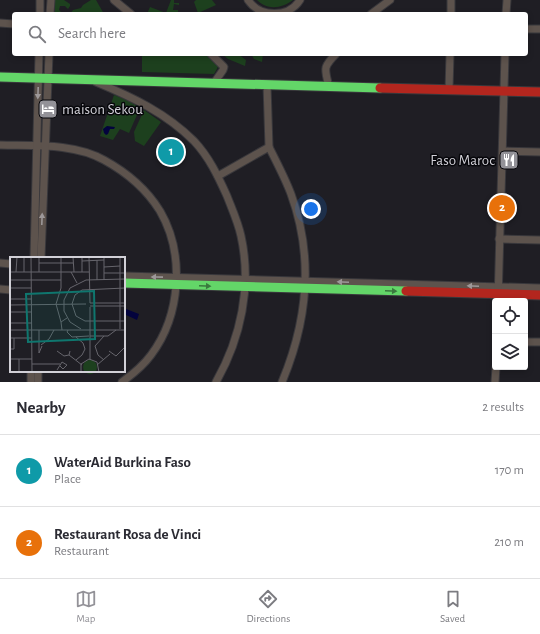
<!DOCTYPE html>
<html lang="en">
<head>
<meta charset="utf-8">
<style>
	body { margin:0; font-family:"Alegreya Sans",sans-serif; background:#f7f7f7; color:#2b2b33 }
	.controls { position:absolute; right:12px; bottom:12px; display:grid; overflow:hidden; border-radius:4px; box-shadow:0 2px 6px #0003 }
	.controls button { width:36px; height:36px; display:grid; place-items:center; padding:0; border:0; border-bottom:1px solid #e1e1e2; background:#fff; color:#2b2b33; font:20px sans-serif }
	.you { position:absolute; left:311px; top:209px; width:14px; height:14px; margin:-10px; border:3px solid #fff; border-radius:50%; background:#1a73e8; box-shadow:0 0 0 6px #1a73e833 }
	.badge { display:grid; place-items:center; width:26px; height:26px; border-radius:50%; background:#939298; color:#fff; font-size:13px; font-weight:700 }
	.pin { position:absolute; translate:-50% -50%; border:2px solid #fff; box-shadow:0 1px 4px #0006 }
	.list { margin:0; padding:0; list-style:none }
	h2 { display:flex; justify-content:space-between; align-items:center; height:52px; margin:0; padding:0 16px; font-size:17px }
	h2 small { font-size:13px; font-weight:400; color:#7c7c81 }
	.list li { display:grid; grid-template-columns:26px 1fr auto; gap:12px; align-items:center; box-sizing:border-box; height:72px; padding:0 16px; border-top:1px solid #e1e1e2 }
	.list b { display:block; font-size:15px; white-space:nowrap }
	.list p { margin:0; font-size:13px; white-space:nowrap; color:#7c7c81 }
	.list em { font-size:13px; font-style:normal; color:#7c7c81 }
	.icon { flex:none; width:22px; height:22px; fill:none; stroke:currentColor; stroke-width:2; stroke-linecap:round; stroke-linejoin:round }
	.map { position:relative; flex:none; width:540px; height:382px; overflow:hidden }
	.search { position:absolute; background:#fff; box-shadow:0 2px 6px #0003; left:12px; right:12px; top:12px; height:44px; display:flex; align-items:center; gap:10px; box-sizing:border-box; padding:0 14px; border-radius:4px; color:#7c7c81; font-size:15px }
	.sheet { height:196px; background:#fff }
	nav { display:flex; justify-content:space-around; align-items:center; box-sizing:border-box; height:56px; border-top:1px solid #e1e1e2; background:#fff; font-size:11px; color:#7c7c81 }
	nav a { display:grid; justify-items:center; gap:2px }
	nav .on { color:#939298 }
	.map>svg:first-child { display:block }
	.green { fill:#1d401e }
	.water { fill:#03033d }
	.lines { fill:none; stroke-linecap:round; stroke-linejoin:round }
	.street-casing { stroke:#39383c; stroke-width:9 }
	.fast-casing { stroke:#39383c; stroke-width:11 }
	.jam-casing { stroke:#39383c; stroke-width:11 }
	.street { stroke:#5d534d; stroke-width:7 }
	.fast { stroke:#63d668; stroke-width:9 }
	.jam { stroke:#b3261e; stroke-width:9 }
	.oneway { fill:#9d9899 }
	.oneway2 { fill:#3a793e }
	.labels { text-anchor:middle; stroke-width:3; stroke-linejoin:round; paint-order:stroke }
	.poi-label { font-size:15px; fill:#d1d0d7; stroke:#07070b; text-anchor:start }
	.inset-road { fill:none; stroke:#66656c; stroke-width:1 }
	.view { fill:#0f766e; fill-opacity:0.15; stroke:#0f766e; stroke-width:2 }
	.inset-edge { fill:none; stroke:#d1d0d7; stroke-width:2 }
</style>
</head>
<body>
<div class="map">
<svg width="540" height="382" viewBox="0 0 540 382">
	<rect width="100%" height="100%" fill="#1f1e24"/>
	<g class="green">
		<path d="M55,0H64L70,4V6L68,9L65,6H60L59,10L63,14H55Z"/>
		<path d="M91,0H96L104,14H70L73,10L81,8L83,5Z"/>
		<path d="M171,0H174V3H179V5L174,4L173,10H178V14H147L150,7L166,13Z"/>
		<path d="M196,0H212L216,5L198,13L194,2Z"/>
		<path d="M257,0H293C282,8 268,11 257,0Z"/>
		<path d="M142,54H205L219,65L214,74L142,72Z"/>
		<path d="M222,54H238L246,60L245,66L228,59Z"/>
		<path d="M251,54H263L262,62L254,59Z"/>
		<path d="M114,95L129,101L140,108L129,133L120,129L113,140L100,136Z"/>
		<path d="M144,110L161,122L144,146L135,141L134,132Z"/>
	</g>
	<g class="water">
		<path d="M107,126L115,127L114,129H110L108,134L106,135L104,133L103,129Z"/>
		<path d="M126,309L139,314L137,320L124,314Z"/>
	</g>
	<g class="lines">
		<defs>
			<g id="street">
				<path d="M114,0L131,14"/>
				<path d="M248,0C260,18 289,18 300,0"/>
				<path d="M40,14V0"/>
				<path d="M50,14L51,0"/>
				<path d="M371,14L390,0"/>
				<path d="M451,14V0"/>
				<path d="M506,14L507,0"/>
				<path d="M0,23L14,24"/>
				<path d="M526,29H540"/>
				<path d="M211,54L224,67L223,70L214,83"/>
				<path d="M96,82C132,97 166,113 194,141C209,157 218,176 227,196C232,209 238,222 241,236C252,286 241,338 216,382"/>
				<path d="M329,87C325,69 322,68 336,54"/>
				<path d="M449,90L450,54"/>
				<path d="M0,145C34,146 74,143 104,160C126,172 147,190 160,211C185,254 181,315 151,355C143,366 133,374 122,382"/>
				<path d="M269,147C277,163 285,178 291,194C314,257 307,322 282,382"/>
				<path d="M503,151L540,152"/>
				<path d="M218,176L269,147L267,85"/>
				<path d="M499,239L540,240"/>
				<path d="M34,258L39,54"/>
				<path d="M41,258L49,54"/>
				<path d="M0,263L11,264"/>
				<path d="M124,276L540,288"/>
				<path d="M0,289L11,290"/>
				<path d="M498,301L505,54"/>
				<path d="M525,342H540"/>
				<path d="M31,382V371"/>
				<path d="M38,382V371"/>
				<path d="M495,382L496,367"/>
			</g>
			<g id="fast">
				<path d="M0,77L380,88"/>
				<path d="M124,283L406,291"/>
			</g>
			<g id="jam">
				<path d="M380,88L540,92"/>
				<path d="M406,291L540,295"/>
			</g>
		</defs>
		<use href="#street" class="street-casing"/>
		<use href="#fast" class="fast-casing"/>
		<use href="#jam" class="jam-casing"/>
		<use href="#street" class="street"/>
		<use href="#fast" class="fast"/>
		<use href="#jam" class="jam"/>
	</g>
	<defs><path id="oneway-solid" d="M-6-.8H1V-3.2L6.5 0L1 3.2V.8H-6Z"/></defs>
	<g class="oneway">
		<use href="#oneway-solid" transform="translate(38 93) rotate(92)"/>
		<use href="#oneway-solid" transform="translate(42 219) rotate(-88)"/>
		<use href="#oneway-solid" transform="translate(157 277) rotate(-179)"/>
		<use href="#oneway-solid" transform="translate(343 282) rotate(-178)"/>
		<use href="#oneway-solid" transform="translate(473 286) rotate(-178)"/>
	</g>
	<g class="oneway2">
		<use href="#oneway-solid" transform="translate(205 286) rotate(2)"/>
		<use href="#oneway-solid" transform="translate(391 291) rotate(2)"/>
	</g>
	<defs>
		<symbol id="hotel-square" viewBox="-11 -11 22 22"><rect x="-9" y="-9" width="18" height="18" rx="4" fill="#939298" stroke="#07070b"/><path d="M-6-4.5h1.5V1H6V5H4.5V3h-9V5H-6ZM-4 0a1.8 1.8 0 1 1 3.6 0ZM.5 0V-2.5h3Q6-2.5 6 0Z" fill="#fff"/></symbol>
		<symbol id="restaurant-square" viewBox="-11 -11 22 22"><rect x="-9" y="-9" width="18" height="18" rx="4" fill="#939298" stroke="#07070b"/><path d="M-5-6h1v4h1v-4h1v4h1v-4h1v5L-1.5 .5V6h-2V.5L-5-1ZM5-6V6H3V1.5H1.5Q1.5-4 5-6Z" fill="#fff"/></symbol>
	</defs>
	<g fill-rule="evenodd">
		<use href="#hotel-square" x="37" y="98" width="22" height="22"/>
		<use href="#restaurant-square" x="498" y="149" width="22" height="22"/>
	</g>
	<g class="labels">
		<g class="poi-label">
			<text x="62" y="114">maison Sekou</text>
			<text x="495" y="165" text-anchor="end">Faso Maroc</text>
		</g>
	</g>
	<g transform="translate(10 257)">
		<rect width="115" height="115" fill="#1f1e24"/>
		<path d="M73 110a7 7 0 1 1 14 0a7 7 0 1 1-14 0Z" fill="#1d401e"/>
		<path class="inset-road" d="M14,0V15M21,0L22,115M29,0V15M51,0V31L46,47L51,65M63,0L64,15M79,0L80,46M94,0V23M87,3V23M72,4L94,3M29,6H63M94,10L110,9M0,15H79M6,15L7,0M61,15L67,26M72,15V0M94,16H115M0,23H51M0,31H21M115,31L72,33L65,38L62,47L66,59L75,64H115M0,42H22M80,46H115M0,48L76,47M80,49H115M80,50V103M0,55H22M0,66H22M71,72L60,65L54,54V43L60,31L76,23L115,22M110,72V0M0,73H115M29,73V96L32,89M52,73L51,65L57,61M58,73L57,75L62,80L79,79M80,79H98L106,73M94,79L85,89L88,98L94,103M0,81H22M31,88L39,82L44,73M0,92H4V81M47,94L54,99L59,98L60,94M99,94L106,99L115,90M59,98L72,108M0,102H22M66,103L72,98L75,92L73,86L66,80M22,107H50M87,108L100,97M47,113L52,105L57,108L53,112L50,109M9,115V102M71,115V107L79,102L87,105L89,115"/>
		<path class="view" d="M84,34L85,82L18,85L16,37Z"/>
		<rect width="115" height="115" class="inset-edge"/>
	</g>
</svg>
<div class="controls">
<button><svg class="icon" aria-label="locate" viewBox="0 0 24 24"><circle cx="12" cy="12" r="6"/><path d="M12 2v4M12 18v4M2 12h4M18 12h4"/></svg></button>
<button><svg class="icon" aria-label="layers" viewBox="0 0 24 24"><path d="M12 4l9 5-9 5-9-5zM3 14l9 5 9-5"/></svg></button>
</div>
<div class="you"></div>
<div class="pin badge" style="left:171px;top:152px;background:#0f9aa8">1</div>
<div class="pin badge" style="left:502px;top:208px;background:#e8710a">2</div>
<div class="search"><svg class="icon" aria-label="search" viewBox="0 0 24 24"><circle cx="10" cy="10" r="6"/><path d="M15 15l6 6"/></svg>Search here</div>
</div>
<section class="sheet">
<h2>Nearby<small>2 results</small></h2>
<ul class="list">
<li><span class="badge" style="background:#0f9aa8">1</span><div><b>WaterAid Burkina Faso</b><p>Place</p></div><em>170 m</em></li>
<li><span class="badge" style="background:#e8710a">2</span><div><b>Restaurant Rosa de Vinci</b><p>Restaurant</p></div><em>210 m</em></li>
</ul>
</section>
<nav>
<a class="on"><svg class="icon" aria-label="map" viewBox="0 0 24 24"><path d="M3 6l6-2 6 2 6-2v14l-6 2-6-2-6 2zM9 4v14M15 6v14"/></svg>Map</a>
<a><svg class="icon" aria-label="directions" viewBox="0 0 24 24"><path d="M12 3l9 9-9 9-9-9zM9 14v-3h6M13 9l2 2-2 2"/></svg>Directions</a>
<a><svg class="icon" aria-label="saved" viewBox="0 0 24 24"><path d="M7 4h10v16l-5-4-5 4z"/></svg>Saved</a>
</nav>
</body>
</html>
